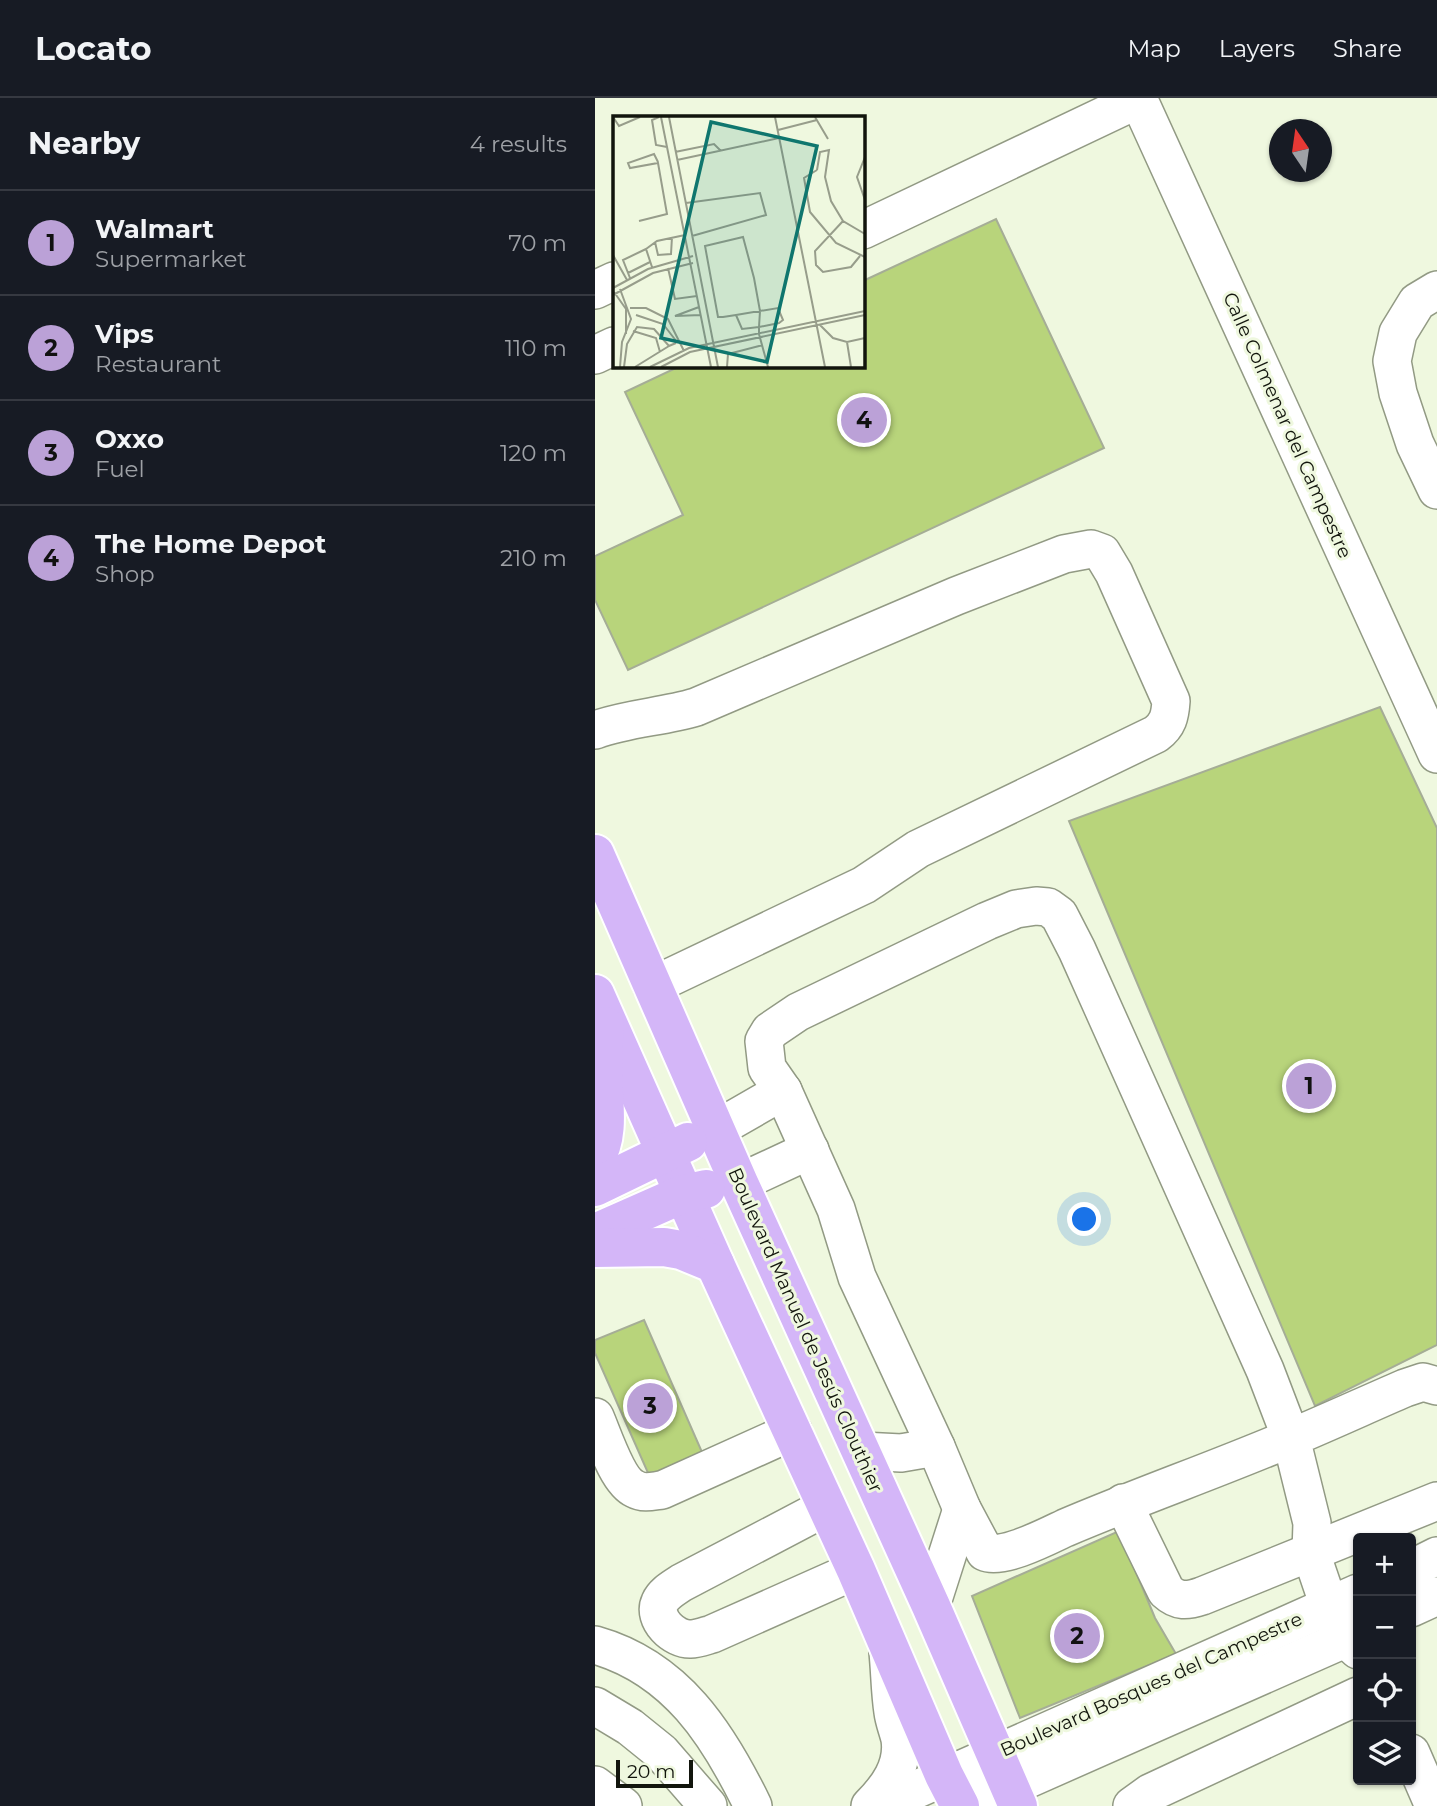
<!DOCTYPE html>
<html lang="en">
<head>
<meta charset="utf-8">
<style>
	body { margin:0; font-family:Montserrat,sans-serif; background:#242831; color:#f1f3f6 }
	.controls { position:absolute; right:21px; bottom:21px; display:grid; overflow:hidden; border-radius:7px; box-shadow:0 2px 5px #0004 }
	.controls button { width:63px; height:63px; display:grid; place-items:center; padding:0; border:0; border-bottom:2px solid #363941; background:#171b24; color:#f1f3f6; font:35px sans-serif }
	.compass { position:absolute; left:674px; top:21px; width:63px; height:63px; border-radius:50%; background:#171b24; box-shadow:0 2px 5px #0004; rotate:347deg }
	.scale { position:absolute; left:21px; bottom:18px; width:77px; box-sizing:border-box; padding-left:7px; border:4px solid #12150d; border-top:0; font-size:19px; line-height:24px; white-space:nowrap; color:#12150d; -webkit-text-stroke:5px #eff8df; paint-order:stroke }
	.you { position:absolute; left:490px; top:1122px; width:24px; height:24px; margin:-18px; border:5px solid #fff; border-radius:50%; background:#1a73e8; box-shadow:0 0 0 10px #1a73e833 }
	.badge { display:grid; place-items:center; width:46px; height:46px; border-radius:50%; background:#bba1d7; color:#111; font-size:23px; font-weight:700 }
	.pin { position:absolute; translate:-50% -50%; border:4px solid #fff; box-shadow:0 2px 7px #0006 }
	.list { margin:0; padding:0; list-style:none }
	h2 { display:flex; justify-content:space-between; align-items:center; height:91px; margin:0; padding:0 28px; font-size:30px }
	h2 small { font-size:23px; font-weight:400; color:#9ea1a6 }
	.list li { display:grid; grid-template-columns:46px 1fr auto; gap:21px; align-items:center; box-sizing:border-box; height:105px; padding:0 28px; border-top:2px solid #363941 }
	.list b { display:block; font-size:26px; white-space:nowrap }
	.list p { margin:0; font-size:23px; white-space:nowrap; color:#9ea1a6 }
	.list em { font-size:23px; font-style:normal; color:#9ea1a6 }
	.icon { flex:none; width:38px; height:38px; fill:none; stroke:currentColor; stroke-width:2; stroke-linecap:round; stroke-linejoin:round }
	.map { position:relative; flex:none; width:842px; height:1708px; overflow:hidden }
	header { display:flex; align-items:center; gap:42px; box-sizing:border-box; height:98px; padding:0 35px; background:#171b24; border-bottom:2px solid #363941 }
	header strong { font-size:33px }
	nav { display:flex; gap:38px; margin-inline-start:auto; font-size:24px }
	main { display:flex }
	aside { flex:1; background:#171b24 }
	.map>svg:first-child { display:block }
	.building { fill:#b8d47b; stroke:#a5ad96; stroke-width:2 }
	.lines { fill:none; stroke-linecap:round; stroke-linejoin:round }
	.minor-casing { stroke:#929a84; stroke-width:40 }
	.major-casing { stroke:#fff; stroke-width:42 }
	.minor { stroke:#fff; stroke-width:37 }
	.major { stroke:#d4b6f8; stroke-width:38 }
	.labels { text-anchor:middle; stroke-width:6; stroke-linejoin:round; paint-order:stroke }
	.street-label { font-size:19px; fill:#12150d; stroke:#eff8df }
	.inset-road { fill:none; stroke:#979d8b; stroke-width:2 }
	.view { fill:#0f766e; fill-opacity:0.15; stroke:#0f766e; stroke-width:3.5 }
	.inset-edge { fill:none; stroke:#12150d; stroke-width:3.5 }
</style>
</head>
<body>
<header>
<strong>Locato</strong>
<nav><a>Map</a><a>Layers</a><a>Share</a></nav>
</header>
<main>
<aside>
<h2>Nearby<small>4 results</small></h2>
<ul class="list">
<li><span class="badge">1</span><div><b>Walmart</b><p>Supermarket</p></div><em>70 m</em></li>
<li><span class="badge">2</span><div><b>Vips</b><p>Restaurant</p></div><em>110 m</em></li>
<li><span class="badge">3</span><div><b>Oxxo</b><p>Fuel</p></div><em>120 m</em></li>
<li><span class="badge">4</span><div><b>The Home Depot</b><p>Shop</p></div><em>210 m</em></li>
</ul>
</aside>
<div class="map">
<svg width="842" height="1708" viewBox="0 0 842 1708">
	<rect width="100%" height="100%" fill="#eff8df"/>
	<g class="building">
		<path d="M401,121L509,350L33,572L0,502V458L88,417L30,294L85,268H268V183Z"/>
		<path d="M785,609L842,730V1247L720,1308L474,723Z"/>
		<path d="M49,1222L110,1361L57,1384L0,1255V1242Z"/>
		<path d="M524,1433L560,1520L581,1556L425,1620L377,1498Z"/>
	</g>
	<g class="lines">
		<defs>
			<g id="minor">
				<path d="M543,0L842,656"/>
				<path d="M268,132L544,1"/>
				<path d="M0,192L19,183"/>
				<path d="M842,192L822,204L803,235L797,263L803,295L820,346L842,392"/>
				<path d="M0,257L19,248"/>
				<path d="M0,632C33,620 68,619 101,609L361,498L469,456L496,451L507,455L519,475L576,603C575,618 573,627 561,636L323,751L269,787L57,888"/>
				<path d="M120,1032L188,993"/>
				<path d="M144,1085L215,1052"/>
				<path d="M0,1319C8,1337 22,1383 40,1391C49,1396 58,1393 67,1392L198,1333"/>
				<path d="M267,1353L306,1355L341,1349"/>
				<path d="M528,1405L571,1493C583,1504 592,1503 607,1498L842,1403"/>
				<path d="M231,1409L86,1485C79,1490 69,1495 65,1504C57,1521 79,1542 96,1541C102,1541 110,1538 117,1536L261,1472"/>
				<path d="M816,1471L842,1458"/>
				<path d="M336,1508L367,1411"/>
				<path d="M816,1510L842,1498"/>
				<path d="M0,1547C81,1570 123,1636 158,1708"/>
				<path d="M763,1552L751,1541L734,1508L716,1455L717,1425L696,1340L670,1272L482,852L464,817L453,809L441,808L421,811L392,823L203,914L175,933L169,943L172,970L188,993L241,1111L262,1179L341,1349L367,1411L390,1454C407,1462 453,1438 470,1430C545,1398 623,1371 698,1339C736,1323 773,1306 810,1290L828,1284L842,1288"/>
				<path d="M0,1608L35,1629L66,1654L113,1708"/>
				<path d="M816,1655L839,1708"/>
				<path d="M0,1687L28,1708"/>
				<path d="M275,1708C293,1690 309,1668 305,1641C303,1632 299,1623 298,1614C295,1595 295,1574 293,1554"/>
				<path d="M284,1708L763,1495"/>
				<path d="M366,1708L415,1689L763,1535"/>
				<path d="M537,1708L555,1695L763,1598"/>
			</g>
			<g id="major">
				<path d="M0,756L144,1085L336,1508L423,1708"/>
				<path d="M0,896L120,1166L261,1472L349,1677L365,1708"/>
				<path d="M0,1062C16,1035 8,1003 8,973C8,958 9,943 10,928"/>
				<path d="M0,1089L93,1044"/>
				<path d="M0,1135L88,1096L111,1091"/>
				<path d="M0,1150L69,1149L86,1152L120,1166"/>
			</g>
		</defs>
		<use href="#minor" class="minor-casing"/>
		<use href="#major" class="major-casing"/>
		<use href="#minor" class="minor"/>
		<use href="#major" class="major"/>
	</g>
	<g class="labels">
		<g class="street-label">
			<text transform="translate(693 327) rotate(66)" y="7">Calle Colmenar del Campestre</text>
			<text transform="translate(211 1232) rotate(66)" y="7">Boulevard Manuel de Jesús Clouthier</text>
			<text transform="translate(556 1586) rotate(-24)" y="7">Boulevard Bosques del Campestre</text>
		</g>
	</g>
	<g transform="translate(18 18)">
		<rect width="252" height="252" fill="#eff8df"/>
		<path class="inset-road" d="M0,1L6,10L27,1M46,1L39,4L43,29L54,31M48,1L98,251M56,1L105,251M162,1L212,251M202,1L215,23M165,14L204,4M62,36L101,28L108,35M252,41L244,61L252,84M64,44L166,22M204,54L207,36L216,34L212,61L218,85L230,105L252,118M204,54L191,62L197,96L223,127L252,141M73,87L147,77L153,99L79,120M26,105L54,98L45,47L17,52L15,47L41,38L45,46M230,105L202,135L203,149L210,156L238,151L247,140M42,126L45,139L58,138L59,121M33,133L44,125L72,119M0,139L14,164M55,152L62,183L84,180M15,157L37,146M17,162L10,144L33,133L39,151M0,172L35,153L80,140M7,173L18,203L9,226L7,251M1,176L13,193V218M0,179L40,157L80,147M86,191L62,200L88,199M17,192H33L55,203L71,235M23,199L50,208L64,226M123,199L129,213L146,211L166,207L170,204L165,192L123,199L110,201H105L92,130L130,121L141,162L147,195L146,211V218L155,251M207,209L220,222L234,226L252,222M20,215L43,222L47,236M234,226L238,251M11,251L14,228L24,211L41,213L56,230L63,227M22,251L56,230M37,251L76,232L252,195M48,251L77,236L252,199M114,251L115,238L150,229"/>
		<path class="view" d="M98,6L204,30L154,246L48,222Z"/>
		<rect width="252" height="252" class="inset-edge"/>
	</g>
</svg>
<div class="controls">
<button>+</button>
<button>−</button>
<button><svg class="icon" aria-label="locate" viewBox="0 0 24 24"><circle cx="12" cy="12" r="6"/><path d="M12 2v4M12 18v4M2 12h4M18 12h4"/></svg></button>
<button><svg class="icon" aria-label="layers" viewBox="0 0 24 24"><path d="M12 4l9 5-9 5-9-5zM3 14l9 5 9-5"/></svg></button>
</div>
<svg class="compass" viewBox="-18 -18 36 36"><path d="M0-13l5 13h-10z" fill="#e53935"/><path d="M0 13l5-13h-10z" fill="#9ea1a6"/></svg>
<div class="scale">20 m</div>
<div class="you"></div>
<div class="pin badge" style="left:714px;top:988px">1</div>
<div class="pin badge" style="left:482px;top:1538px">2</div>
<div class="pin badge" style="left:55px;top:1308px">3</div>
<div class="pin badge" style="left:269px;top:322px">4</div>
</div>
</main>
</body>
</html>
